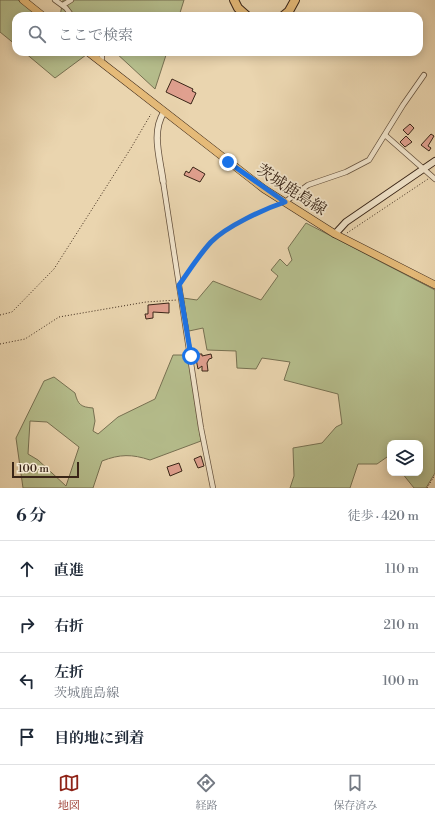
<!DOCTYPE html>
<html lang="ja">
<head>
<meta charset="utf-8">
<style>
	body { margin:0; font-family:"Libre Bodoni","Noto Serif JP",serif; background:#f6f6f7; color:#1f2937 }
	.controls { position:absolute; right:12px; bottom:12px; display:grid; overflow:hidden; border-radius:8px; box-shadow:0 2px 10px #0003 }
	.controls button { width:36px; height:36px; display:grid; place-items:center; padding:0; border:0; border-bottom:1px solid #e0e1e3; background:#fff; color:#1f2937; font:20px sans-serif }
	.scale { position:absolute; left:12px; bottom:10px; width:67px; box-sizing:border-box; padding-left:4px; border:2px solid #392517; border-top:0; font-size:11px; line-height:14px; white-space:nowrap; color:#392517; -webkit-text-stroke:3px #f1e4cb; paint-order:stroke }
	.stop { position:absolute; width:12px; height:12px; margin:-9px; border:3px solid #1a73e8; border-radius:50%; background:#fff }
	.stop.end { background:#1a73e8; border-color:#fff; box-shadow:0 1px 4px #0008 }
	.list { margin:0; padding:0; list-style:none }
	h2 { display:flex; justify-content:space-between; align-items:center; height:52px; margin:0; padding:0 16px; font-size:17px }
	h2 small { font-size:13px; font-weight:400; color:#747a83 }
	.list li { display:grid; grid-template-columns:26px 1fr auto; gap:12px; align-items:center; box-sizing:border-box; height:56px; padding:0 16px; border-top:1px solid #e0e1e3 }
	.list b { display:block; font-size:15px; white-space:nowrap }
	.list p { margin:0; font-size:13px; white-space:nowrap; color:#747a83 }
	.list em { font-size:13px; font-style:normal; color:#747a83 }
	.icon { flex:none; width:22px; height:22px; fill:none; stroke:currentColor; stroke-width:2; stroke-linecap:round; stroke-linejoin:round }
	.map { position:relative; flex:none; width:435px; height:488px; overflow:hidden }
	.search { position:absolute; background:#fff; box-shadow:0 2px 10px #0003; left:12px; right:12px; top:12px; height:44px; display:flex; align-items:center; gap:10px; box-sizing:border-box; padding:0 14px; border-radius:12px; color:#747a83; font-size:15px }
	.sheet { height:276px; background:#fff }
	nav { display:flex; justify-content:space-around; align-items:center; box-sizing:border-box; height:56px; border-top:1px solid #e0e1e3; background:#fff; font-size:11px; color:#747a83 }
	nav a { display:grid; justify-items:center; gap:2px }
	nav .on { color:#8f2418 }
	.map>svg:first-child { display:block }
	.green { fill:#b5bd8c; stroke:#777152; fill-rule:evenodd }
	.building { fill:#e0a08f; stroke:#392517 }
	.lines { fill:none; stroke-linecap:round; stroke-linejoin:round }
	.minor-casing { stroke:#65513d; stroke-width:6 }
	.tertiary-casing { stroke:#65513d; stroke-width:7 }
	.secondary-casing { stroke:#392517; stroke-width:8 }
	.primary-casing { stroke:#392517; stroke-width:8 }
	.motorway-casing { stroke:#392517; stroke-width:10 }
	.path { stroke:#392517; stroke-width:1; stroke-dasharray:1 2; stroke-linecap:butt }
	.minor { stroke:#f1e4cb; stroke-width:4.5 }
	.tertiary { stroke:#f1e4cb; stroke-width:5.5 }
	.secondary { stroke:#f1e4cb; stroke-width:6 }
	.primary { stroke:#e5ba78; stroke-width:7 }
	.motorway { stroke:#e5ba78; stroke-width:8 }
	.route { stroke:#1a73e8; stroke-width:5 }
	.labels { text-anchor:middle; stroke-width:3.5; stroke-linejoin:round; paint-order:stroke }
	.street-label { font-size:16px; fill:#392517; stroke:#f1e4cb }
</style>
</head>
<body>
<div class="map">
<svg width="435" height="488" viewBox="0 0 435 488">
	<rect width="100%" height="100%" fill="#ead5af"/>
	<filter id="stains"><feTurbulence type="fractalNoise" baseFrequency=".005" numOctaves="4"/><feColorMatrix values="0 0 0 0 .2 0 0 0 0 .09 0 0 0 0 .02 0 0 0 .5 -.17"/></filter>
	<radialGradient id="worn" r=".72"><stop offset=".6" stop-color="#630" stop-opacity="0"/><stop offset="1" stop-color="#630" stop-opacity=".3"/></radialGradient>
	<g class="green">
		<path d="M0,0H18L39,16H16V45L0,32Z"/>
		<path d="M63,0H184L179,16H60Z"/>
		<path d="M24,52H90L55,78Z"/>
		<path d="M115,52H167L155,89Z"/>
		<path d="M306,223L435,290V473L426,488H414L402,473H420V443H390V461L387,457L377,464H358L350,488H290L294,476L293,448L322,443L336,427L342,424L338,394L284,380L290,362L262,358L256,369L237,368L236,351L207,350L203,328L189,331L183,298L197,300L213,281L261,300L278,276L271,270L280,259L287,266L292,260L288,248Z"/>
		<path d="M173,355H189L201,441L150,460C132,454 120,454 102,461L93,488H23L16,438L44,381L54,377L75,393C78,405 81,407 93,408L95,421L93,431L98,434L118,417L155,399ZM30,421L47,422L79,447L66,486L38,460L28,454Z"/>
	</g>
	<g class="building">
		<path d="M172,79L193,89L192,91L196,93L191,104L166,92Z"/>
		<path d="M410,124L414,128L408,135L403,130Z"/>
		<path d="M431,134L434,136L428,146L431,148L429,151L421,145Z"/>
		<path d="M406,136L412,142L405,147L400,142Z"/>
		<path d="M193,167L205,174L200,182L184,175L186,171L189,173Z"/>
		<path d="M169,303V313L153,312V318L146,319L145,314H148V305Z"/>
		<path d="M195,354H202V356L211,354L212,358L209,359L207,363L208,371H202V366L198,369Z"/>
		<path d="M201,456L204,466L198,468L194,459Z"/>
		<path d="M179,463L182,471L170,476L167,467Z"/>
	</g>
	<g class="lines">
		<defs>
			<g id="minor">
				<path d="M55,0L66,8L72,16"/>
				<path d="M63,5L71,0"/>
				<path d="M100,52L102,57L101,62"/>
				<path d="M385,135L435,179"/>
				<path d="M163,181L201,428L213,488"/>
				<path d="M285,202L308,185L346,172L369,160L403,105L424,75"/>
			</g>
			<path id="tertiary" d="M163,181C160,158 151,132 164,112"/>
			<path id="secondary" d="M335,234L346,222L435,161"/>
			<g id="primary">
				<path d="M23,0L43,16"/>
				<path d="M88,52L264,189L335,234L435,285"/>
			</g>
			<g id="motorway">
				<path d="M234,0L238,8L247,16"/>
				<path d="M283,16L289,11L295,0"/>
			</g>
		</defs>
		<use href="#minor" class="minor-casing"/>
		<use href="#tertiary" class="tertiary-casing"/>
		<use href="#secondary" class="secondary-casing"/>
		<use href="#primary" class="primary-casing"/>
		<use href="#motorway" class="motorway-casing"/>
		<g class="path">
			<path d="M347,233L428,179"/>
			<path d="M183,279C192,267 200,253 211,242C225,228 260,210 279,204"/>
			<path d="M0,315L12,312L54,269L131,148L151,114"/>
			<path d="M0,344L25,339L59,317L146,302L177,300"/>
			<path d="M427,488L435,475"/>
		</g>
		<use href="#minor" class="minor"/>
		<use href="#tertiary" class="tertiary"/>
		<use href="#secondary" class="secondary"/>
		<use href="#primary" class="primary"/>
		<use href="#motorway" class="motorway"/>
	</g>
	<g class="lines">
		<path class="route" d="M191,356L179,285C189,271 199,255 211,242C227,226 264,209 285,202L228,162"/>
	</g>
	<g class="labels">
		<g class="street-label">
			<text transform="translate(292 189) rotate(33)" y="6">茨城鹿島線</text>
		</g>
	</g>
	<rect width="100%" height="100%" filter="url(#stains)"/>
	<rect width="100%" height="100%" fill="url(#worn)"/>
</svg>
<div class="controls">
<button><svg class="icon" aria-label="layers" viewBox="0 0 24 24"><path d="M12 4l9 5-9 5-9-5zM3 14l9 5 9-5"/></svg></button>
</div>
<div class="scale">100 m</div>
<div class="stop" style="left:191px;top:356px"></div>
<div class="stop end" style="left:228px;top:162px"></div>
<div class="search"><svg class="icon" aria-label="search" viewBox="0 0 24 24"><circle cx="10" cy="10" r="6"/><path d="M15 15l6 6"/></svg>ここで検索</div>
</div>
<section class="sheet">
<h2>6 分<small>徒歩 · 420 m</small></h2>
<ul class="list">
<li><svg class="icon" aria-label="ahead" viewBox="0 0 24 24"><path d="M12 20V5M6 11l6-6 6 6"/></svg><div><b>直進</b></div><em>110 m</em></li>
<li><svg class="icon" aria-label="right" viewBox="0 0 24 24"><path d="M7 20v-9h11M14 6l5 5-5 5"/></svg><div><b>右折</b></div><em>210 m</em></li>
<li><svg class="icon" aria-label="left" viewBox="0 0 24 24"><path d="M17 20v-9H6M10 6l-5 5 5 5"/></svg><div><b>左折</b><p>茨城鹿島線</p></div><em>100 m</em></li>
<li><svg class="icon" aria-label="arrive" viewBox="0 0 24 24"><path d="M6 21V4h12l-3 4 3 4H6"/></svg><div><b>目的地に到着</b></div></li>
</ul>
</section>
<nav>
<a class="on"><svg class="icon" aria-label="map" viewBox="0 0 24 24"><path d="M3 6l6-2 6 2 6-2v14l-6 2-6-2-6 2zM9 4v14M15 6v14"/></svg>地図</a>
<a><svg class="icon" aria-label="directions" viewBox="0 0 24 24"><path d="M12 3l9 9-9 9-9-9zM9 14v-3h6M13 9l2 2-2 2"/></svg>経路</a>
<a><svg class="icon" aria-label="saved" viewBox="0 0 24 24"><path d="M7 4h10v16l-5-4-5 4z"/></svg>保存済み</a>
</nav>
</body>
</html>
